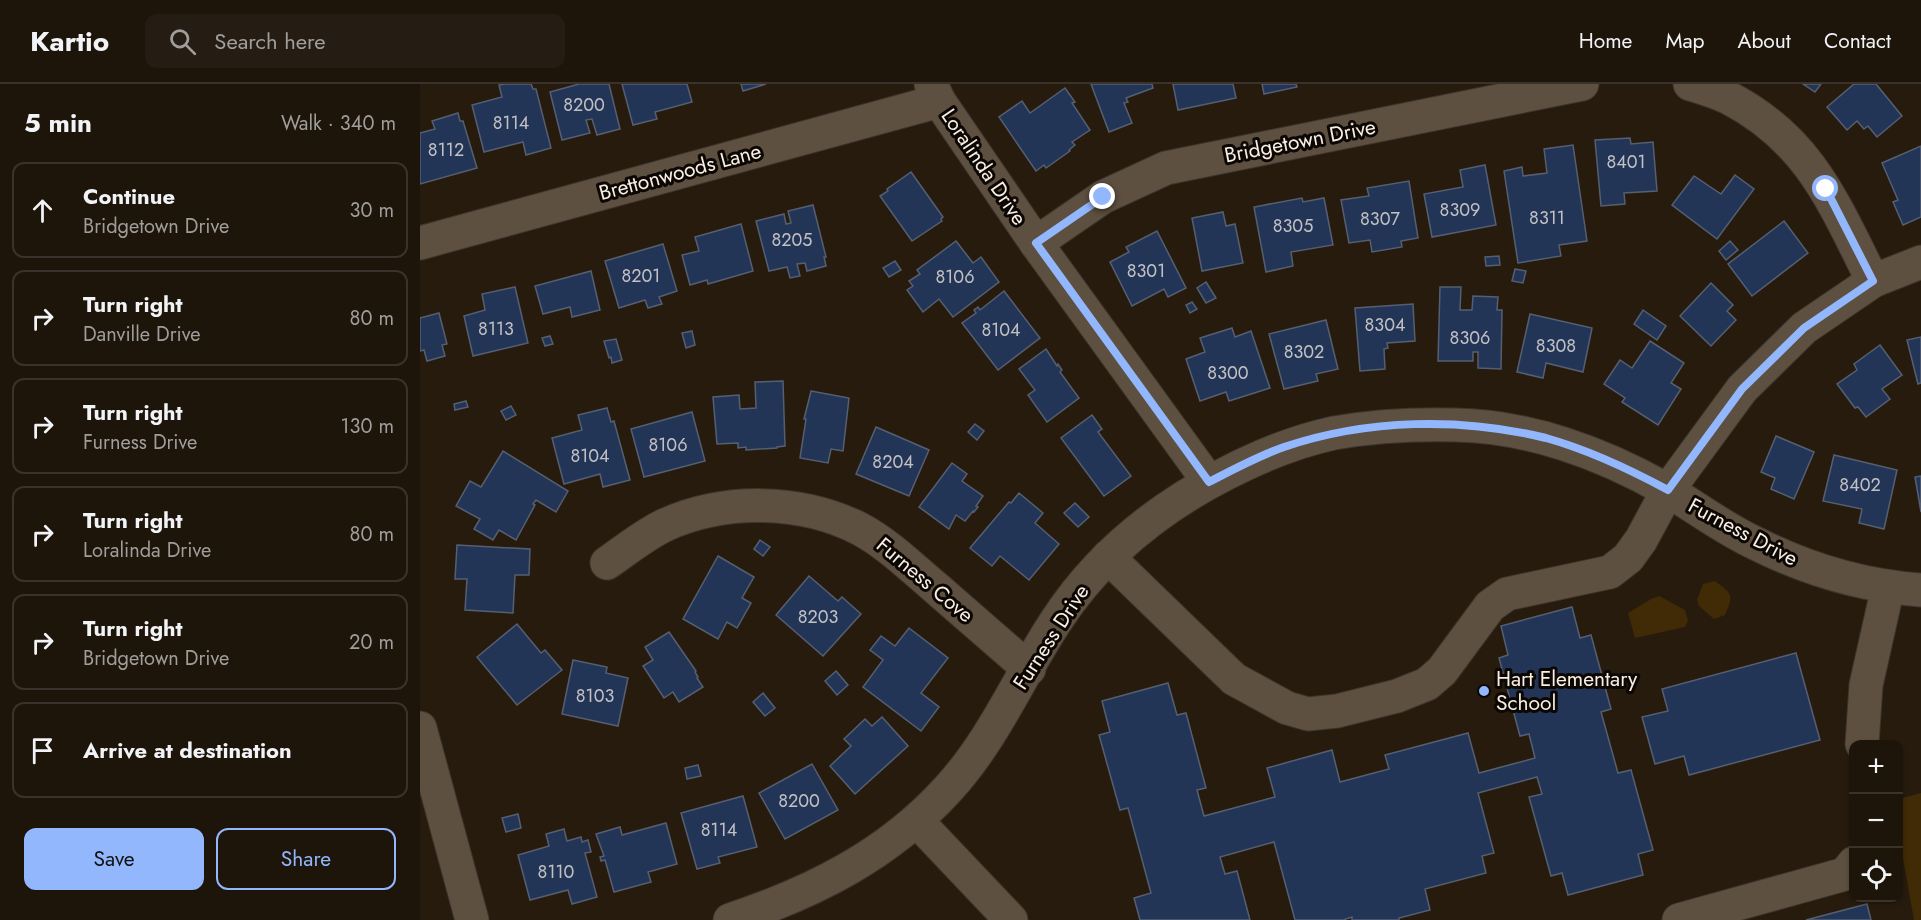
<!DOCTYPE html>
<html lang="en">
<head>
<meta charset="utf-8">
<style>
	body { margin:0; font-family:Jost,sans-serif; background:#251d13; color:#f1f3f6 }
	.controls { position:absolute; right:18px; bottom:18px; display:grid; overflow:hidden; border-radius:12px; box-shadow:0 2px 4px #0004 }
	.controls button { width:54px; height:54px; display:grid; place-items:center; padding:0; border:0; border-bottom:2px solid #3b332b; background:#1d140a; color:#f1f3f6; font:30px sans-serif }
	.stop { position:absolute; width:18px; height:18px; margin:-14px; border:4px solid #92b7fd; border-radius:50%; background:#fff }
	.stop.end { background:#92b7fd; border-color:#fff; box-shadow:0 2px 6px #0008 }
	.list { margin:0; padding:0; list-style:none }
	h2 { display:flex; justify-content:space-between; align-items:center; height:78px; margin:0; padding:0 24px; font-size:26px }
	h2 small { font-size:20px; font-weight:400; color:#a09e9c }
	.list li { display:grid; grid-template-columns:39px 1fr auto; gap:18px; align-items:center; box-sizing:border-box; height:96px; margin:0 12px 12px; padding:0 12px; border:2px solid #3b332b; border-radius:12px }
	.list b { display:block; font-size:22px; white-space:nowrap }
	.list p { margin:0; font-size:20px; white-space:nowrap; color:#a09e9c }
	.list em { font-size:20px; font-style:normal; color:#a09e9c }
	.actions { display:flex; gap:12px; padding:18px 24px }
	.actions a { flex:1; padding:14px 0; border:2px solid #92b7fd; border-radius:12px; text-align:center; font-size:21px; color:#92b7fd }
	.actions .main { background:#92b7fd; color:#111 }
	.icon { flex:none; width:33px; height:33px; fill:none; stroke:currentColor; stroke-width:2; stroke-linecap:round; stroke-linejoin:round }
	.map { position:relative; flex:none; width:1501px; height:836px; overflow:hidden }
	header { display:flex; align-items:center; gap:36px; box-sizing:border-box; height:84px; padding:0 30px; background:#1d140a; border-bottom:2px solid #3b332b }
	header strong { font-size:28px }
	nav { display:flex; gap:33px; margin-inline-start:auto; font-size:21px }
	.search { width:420px; height:54px; background:#251d13; display:flex; align-items:center; gap:15px; box-sizing:border-box; padding:0 21px; border-radius:12px; color:#a09e9c; font-size:22px }
	main { display:flex }
	aside { flex:1; background:#1d140a }
	.map>svg:first-child { display:block }
	.green { fill:#412a06 }
	.building { fill:#233557; stroke:#555f71; stroke-width:1.5 }
	.lines { fill:none; stroke-linecap:round; stroke-linejoin:round }
	.minor-casing { stroke:#3d352e; stroke-width:35 }
	.minor { stroke:#5d5040; stroke-width:33 }
	.route { stroke:#92b7fd; stroke-width:8 }
	.poi-dot { fill:#92b7fd; stroke:#0c0703; stroke-width:2 }
	.labels { text-anchor:middle; stroke-width:6; stroke-linejoin:round; paint-order:stroke }
	.number-label { font-size:18px; fill:#c2c0c2 }
	.street-label { font-size:21px; fill:#f7efe5; stroke:#0c0703 }
	.poi-label { font-size:21px; fill:#f7efe5; stroke:#0c0703; text-anchor:start }
</style>
</head>
<body>
<header>
<strong>Kartio</strong>
<div class="search"><svg class="icon" aria-label="search" viewBox="0 0 24 24"><circle cx="10" cy="10" r="6"/><path d="M15 15l6 6"/></svg>Search here</div>
<nav><a>Home</a><a>Map</a><a>About</a><a>Contact</a></nav>
</header>
<main>
<aside>
<h2>5 min<small>Walk · 340 m</small></h2>
<ul class="list">
<li><svg class="icon" aria-label="ahead" viewBox="0 0 24 24"><path d="M12 20V5M6 11l6-6 6 6"/></svg><div><b>Continue</b><p>Bridgetown Drive</p></div><em>30 m</em></li>
<li><svg class="icon" aria-label="right" viewBox="0 0 24 24"><path d="M7 20v-9h11M14 6l5 5-5 5"/></svg><div><b>Turn right</b><p>Danville Drive</p></div><em>80 m</em></li>
<li><svg class="icon" aria-label="right" viewBox="0 0 24 24"><path d="M7 20v-9h11M14 6l5 5-5 5"/></svg><div><b>Turn right</b><p>Furness Drive</p></div><em>130 m</em></li>
<li><svg class="icon" aria-label="right" viewBox="0 0 24 24"><path d="M7 20v-9h11M14 6l5 5-5 5"/></svg><div><b>Turn right</b><p>Loralinda Drive</p></div><em>80 m</em></li>
<li><svg class="icon" aria-label="right" viewBox="0 0 24 24"><path d="M7 20v-9h11M14 6l5 5-5 5"/></svg><div><b>Turn right</b><p>Bridgetown Drive</p></div><em>20 m</em></li>
<li><svg class="icon" aria-label="arrive" viewBox="0 0 24 24"><path d="M6 21V4h12l-3 4 3 4H6"/></svg><div><b>Arrive at destination</b></div></li>
</ul>
<div class="actions"><a class="main">Save</a><a>Share</a></div>
</aside>
<div class="map">
<svg width="1501" height="836" viewBox="0 0 1501 836">
	<rect width="100%" height="100%" fill="#271b0d"/>
	<g class="green">
		<path d="M1295,497C1313,511 1314,510 1305,531L1294,535L1279,522L1277,516L1283,500Z"/>
		<path d="M1239,512L1265,526L1268,537L1265,543L1215,554L1208,529L1231,515Z"/>
		<path d="M1501,709V836H1494L1479,752V715Z"/>
	</g>
	<g class="building">
		<path d="M85,0H111L113,5H116L131,64L106,71L103,58L64,68L52,21L82,13L79,1Z"/>
		<path d="M159,0H189L200,45L177,51L172,35L166,36L170,49L142,56L130,8Z"/>
		<path d="M202,0H267L272,18L235,28L237,35L213,41Z"/>
		<path d="M321,0H346L323,7Z"/>
		<path d="M671,0H732L733,4L706,14L708,18L704,19L712,39L689,48Z"/>
		<path d="M753,0H813L816,14L758,26Z"/>
		<path d="M842,0H876L877,3L844,10Z"/>
		<path d="M1383,0H1401L1395,8Z"/>
		<path d="M1434,0H1456L1482,32L1457,53L1448,42L1444,45L1437,37L1427,46L1407,23Z"/>
		<path d="M645,4L655,18L652,19L670,46L652,58L655,61L649,66L650,67L626,84L624,81L616,87L579,33L602,17L610,29Z"/>
		<path d="M38,29L40,37H43L57,84L0,100V49L15,45L12,37Z"/>
		<path d="M1210,54L1211,60L1233,58L1237,107L1204,109L1205,120L1181,122L1175,56Z"/>
		<path d="M1153,61L1167,157L1139,161L1141,172L1098,179L1084,87L1102,83L1103,92L1127,89L1124,65Z"/>
		<path d="M1501,62V133L1483,141L1473,118L1478,116L1462,79Z"/>
		<path d="M1065,81L1076,141L1012,153L1004,110L1043,103L1040,86Z"/>
		<path d="M491,88L523,133L521,135L522,137L492,157L460,112L468,107L467,105Z"/>
		<path d="M1315,91L1334,105L1297,155L1252,121L1274,92L1301,110Z"/>
		<path d="M989,97L998,154L981,157L982,163L952,168L950,156L929,159L921,116L949,112L947,104Z"/>
		<path d="M882,114L883,118L904,114L913,161L871,168L873,182L846,188L834,123Z"/>
		<path d="M393,121L406,173H404L406,182L387,187L385,179L377,180L380,192L370,194L367,183L349,187L336,137L364,130L366,140L371,139L368,127Z"/>
		<path d="M803,128L806,142L815,140L823,179L782,187L772,134Z"/>
		<path d="M1364,137L1388,169L1332,212L1308,180Z"/>
		<path d="M321,140L333,187L288,200L287,196L270,201L262,171L279,167L275,153Z"/>
		<path d="M737,147L766,204L748,213L744,205L712,222L690,178L709,168L706,163Z"/>
		<path d="M536,157L553,179L561,173L579,198L533,233L519,215L503,228L487,206L493,202L489,197L500,190L497,186Z"/>
		<path d="M1310,157L1318,166L1306,176L1299,167Z"/>
		<path d="M243,160L257,207L239,213L242,220L228,224L225,216L199,224L185,177Z"/>
		<path d="M1079,172L1080,181L1066,182L1065,173Z"/>
		<path d="M475,177L481,186L469,193L463,184Z"/>
		<path d="M1095,185L1106,187L1103,199L1092,197Z"/>
		<path d="M171,187L180,226L152,233L150,223L123,230L115,202Z"/>
		<path d="M786,198L796,214L786,219L777,204Z"/>
		<path d="M1291,199L1313,221L1307,227L1316,236L1291,262L1260,232Z"/>
		<path d="M95,203L108,259L53,272L44,232L65,226L62,210Z"/>
		<path d="M1020,203H1041L1040,226H1052L1053,212L1078,213L1077,226H1082L1081,285L1058,284V268H1053V277H1018Z"/>
		<path d="M584,207L620,254L578,286L542,239L556,229L554,226L558,223L560,226Z"/>
		<path d="M772,218L777,225L770,229L766,221Z"/>
		<path d="M993,220L995,257L967,259L968,264L964,265L965,285L940,287L935,224Z"/>
		<path d="M1223,226L1246,242L1237,256L1214,240Z"/>
		<path d="M19,229L27,260L22,261L25,272L7,277L4,266L0,267V234Z"/>
		<path d="M1110,230L1172,244L1163,288L1126,279L1123,294L1097,288Z"/>
		<path d="M906,236L918,285L896,290L898,297L864,305L849,250Z"/>
		<path d="M812,244L815,253L831,247L850,304L809,317L806,308L780,317L766,275L785,268L780,254Z"/>
		<path d="M272,247L275,261L266,264L262,249Z"/>
		<path d="M130,252L133,260L125,262L122,254Z"/>
		<path d="M1501,253V299L1498,300L1487,256Z"/>
		<path d="M196,255L202,276L192,279L191,273L189,274L184,257Z"/>
		<path d="M1230,257L1264,279L1251,299L1261,305L1238,341L1202,318L1205,314L1184,300L1200,276L1212,284Z"/>
		<path d="M1460,261L1482,291L1462,305L1470,315L1446,333L1438,323L1435,324L1417,300L1437,286L1434,280Z"/>
		<path d="M626,265L637,282L638,280L642,286L640,288L659,314L627,338L608,311L615,306L599,285Z"/>
		<path d="M363,297L365,362L357,363V364L326,366V363L318,364V359L297,360L293,313L319,311L320,325L336,324L335,298Z"/>
		<path d="M391,307L429,314L423,367L411,365L408,379L380,374L386,335H384Z"/>
		<path d="M46,317L48,323L35,326L34,320Z"/>
		<path d="M91,322L96,331L86,336L81,327Z"/>
		<path d="M187,324L191,338L194,337L210,396L183,403L180,390L144,400L132,354L162,346L158,331Z"/>
		<path d="M272,328L285,377L224,393L211,345Z"/>
		<path d="M672,331L682,345L678,348L711,392L684,412L641,354Z"/>
		<path d="M555,340L564,347L557,356L548,348Z"/>
		<path d="M456,343L509,366L489,412L436,390Z"/>
		<path d="M1356,352L1394,368L1374,415L1351,405L1355,394L1341,388Z"/>
		<path d="M83,367L148,407L136,428L116,416L113,420L115,421L96,456L79,446L73,456L54,445L60,435L36,422L50,397L61,403Z"/>
		<path d="M1414,371L1477,386L1464,445L1439,439L1442,425L1403,417Z"/>
		<path d="M532,379L547,390L542,397L563,412L556,422L558,423L554,428L553,427L545,437L536,431L529,445L499,423Z"/>
		<path d="M1501,392V428L1495,393Z"/>
		<path d="M599,409L623,429L615,439L639,460L609,496L580,472L572,482L550,464L589,418L591,419Z"/>
		<path d="M655,419L669,433L658,443L644,429Z"/>
		<path d="M340,456L350,463L343,472L334,465Z"/>
		<path d="M37,461L110,465L109,491H95L93,529L45,526L47,495H35Z"/>
		<path d="M298,472L334,493L322,514L331,519L317,544L307,538L298,555L263,535Z"/>
		<path d="M389,492L418,517L422,513L441,530L403,572L356,531Z"/>
		<path d="M1152,523L1160,554L1171,551L1191,625L1181,628L1198,689L1211,686L1233,766L1218,770L1223,791L1148,811L1142,789L1131,792L1109,713L1122,710L1117,693L1058,709L1074,769L1062,772L1066,789L1005,805L1010,826L979,834V836H932V833L923,836H875L854,758L800,773L805,790L817,787L830,836H720L714,814L731,809L708,724L700,726L679,651L690,648L682,617L748,599L757,631L766,629L786,704L777,706L784,732L855,713L847,684L912,666L920,698L969,685L965,671L1048,649L1059,689L1115,674L1109,650L1100,652L1079,574L1088,571L1081,542Z"/>
		<path d="M97,540L121,569L125,566L142,586L97,621L57,573Z"/>
		<path d="M489,544L528,574L501,609L519,623L501,647L443,603L463,576L450,566L461,552L475,562Z"/>
		<path d="M249,548L276,587L275,588L278,593L277,594L283,603L259,618L253,608L244,614L223,582L233,576L225,563Z"/>
		<path d="M1376,569L1400,656L1269,691L1264,672L1235,680L1222,633L1248,627L1242,605Z"/>
		<path d="M153,576L187,583L186,589L208,594L198,642L142,630Z"/>
		<path d="M416,587L428,601L417,611L405,597Z"/>
		<path d="M343,609L355,624L345,632L333,618Z"/>
		<path d="M462,633L488,662L435,710L410,682L431,662L424,655L445,635L452,642Z"/>
		<path d="M392,680L418,726L365,755L339,709Z"/>
		<path d="M278,681L281,692L267,695L265,684Z"/>
		<path d="M323,712L337,763L298,773L300,779L277,785L261,729Z"/>
		<path d="M98,730L101,744L86,748L82,734Z"/>
		<path d="M246,739L257,780L228,788L231,798L194,808L185,776L181,777L180,773L184,772L176,750L200,743L202,751Z"/>
		<path d="M144,745L147,757L161,753L162,758L168,756L171,768L165,769L177,813L152,820L148,806L110,816L98,771L129,762L126,750Z"/>
		<path d="M1447,820L1451,836H1386Z"/>
	</g>
	<g class="lines">
		<defs>
			<g id="minor">
				<path d="M511,0L519,17L616,159L789,398"/>
				<path d="M1270,0C1283,4 1297,8 1309,14C1390,56 1414,120 1453,197"/>
				<path d="M0,159L519,17"/>
				<path d="M616,159L683,113L746,84L1162,0"/>
				<path d="M688,473L814,595L867,624L888,630L917,627L977,612L1007,600L1022,587L1070,522L1087,510L1190,488L1208,474L1221,456L1248,406L1322,305L1384,244L1453,197L1501,178"/>
				<path d="M187,479C206,466 224,451 245,441C305,414 381,415 440,445C468,460 491,483 516,504C547,531 578,558 609,585"/>
				<path d="M0,644L52,836"/>
				<path d="M1442,660L1446,601L1468,503"/>
				<path d="M497,737L591,836"/>
				<path d="M310,836C394,808 468,771 528,705C574,655 599,593 636,537C679,471 738,424 807,389C840,372 877,357 914,349C954,342 994,340 1035,341C1108,342 1182,369 1245,405C1276,423 1304,445 1337,460C1389,486 1443,502 1501,506"/>
				<path d="M1259,836L1425,790L1434,779"/>
			</g>
		</defs>
		<use href="#minor" class="minor-casing"/>
		<use href="#minor" class="minor"/>
	</g>
	<g class="lines">
		<path class="route" d="M683,113L616,159L789,398C814,385 838,372 864,363C947,335 1041,333 1126,354C1169,366 1209,385 1248,406L1322,305L1384,244L1453,197L1406,105"/>
	</g>
	<circle class="poi-dot" cx="1064" cy="607" r="6"/>
	<g class="labels">
		<g class="number-label">
			<text x="164" y="27">8200</text>
			<text x="91" y="45">8114</text>
			<text x="26" y="72">8112</text>
			<text x="1206" y="84">8401</text>
			<text x="1040" y="132">8309</text>
			<text x="1127" y="140">8311</text>
			<text x="960" y="141">8307</text>
			<text x="873" y="148">8305</text>
			<text x="372" y="162">8205</text>
			<text x="726" y="193">8301</text>
			<text x="221" y="198">8201</text>
			<text x="535" y="199">8106</text>
			<text x="965" y="247">8304</text>
			<text x="76" y="251">8113</text>
			<text x="581" y="252">8104</text>
			<text x="1050" y="260">8306</text>
			<text x="1136" y="268">8308</text>
			<text x="884" y="274">8302</text>
			<text x="808" y="295">8300</text>
			<text x="248" y="367">8106</text>
			<text x="170" y="378">8104</text>
			<text x="473" y="384">8204</text>
			<text x="1440" y="407">8402</text>
			<text x="398" y="539">8203</text>
			<text x="175" y="618">8103</text>
			<text x="379" y="723">8200</text>
			<text x="299" y="752">8114</text>
			<text x="136" y="794">8110</text>
		</g>
		<g class="street-label">
			<text transform="translate(880 57) rotate(-11)" y="7">Bridgetown Drive</text>
			<text transform="translate(564 83) rotate(56)" y="7">Loralinda Drive</text>
			<text transform="translate(260 88) rotate(-15)" y="7">Brettonwoods Lane</text>
			<text transform="translate(1323 448) rotate(28)" y="7">Furness Drive</text>
			<text transform="translate(505 496) rotate(40)" y="7">Furness Cove</text>
			<text transform="translate(631 553) rotate(-57)" y="7">Furness Drive</text>
		</g>
		<g class="poi-label">
			<text x="1076" y="602">Hart Elementary<tspan x="1076" dy="24">School</tspan></text>
		</g>
	</g>
</svg>
<div class="controls">
<button>+</button>
<button>−</button>
<button><svg class="icon" aria-label="locate" viewBox="0 0 24 24"><circle cx="12" cy="12" r="6"/><path d="M12 2v4M12 18v4M2 12h4M18 12h4"/></svg></button>
</div>
<div class="stop" style="left:1406px;top:105px"></div>
<div class="stop end" style="left:683px;top:113px"></div>
</div>
</main>
</body>
</html>
